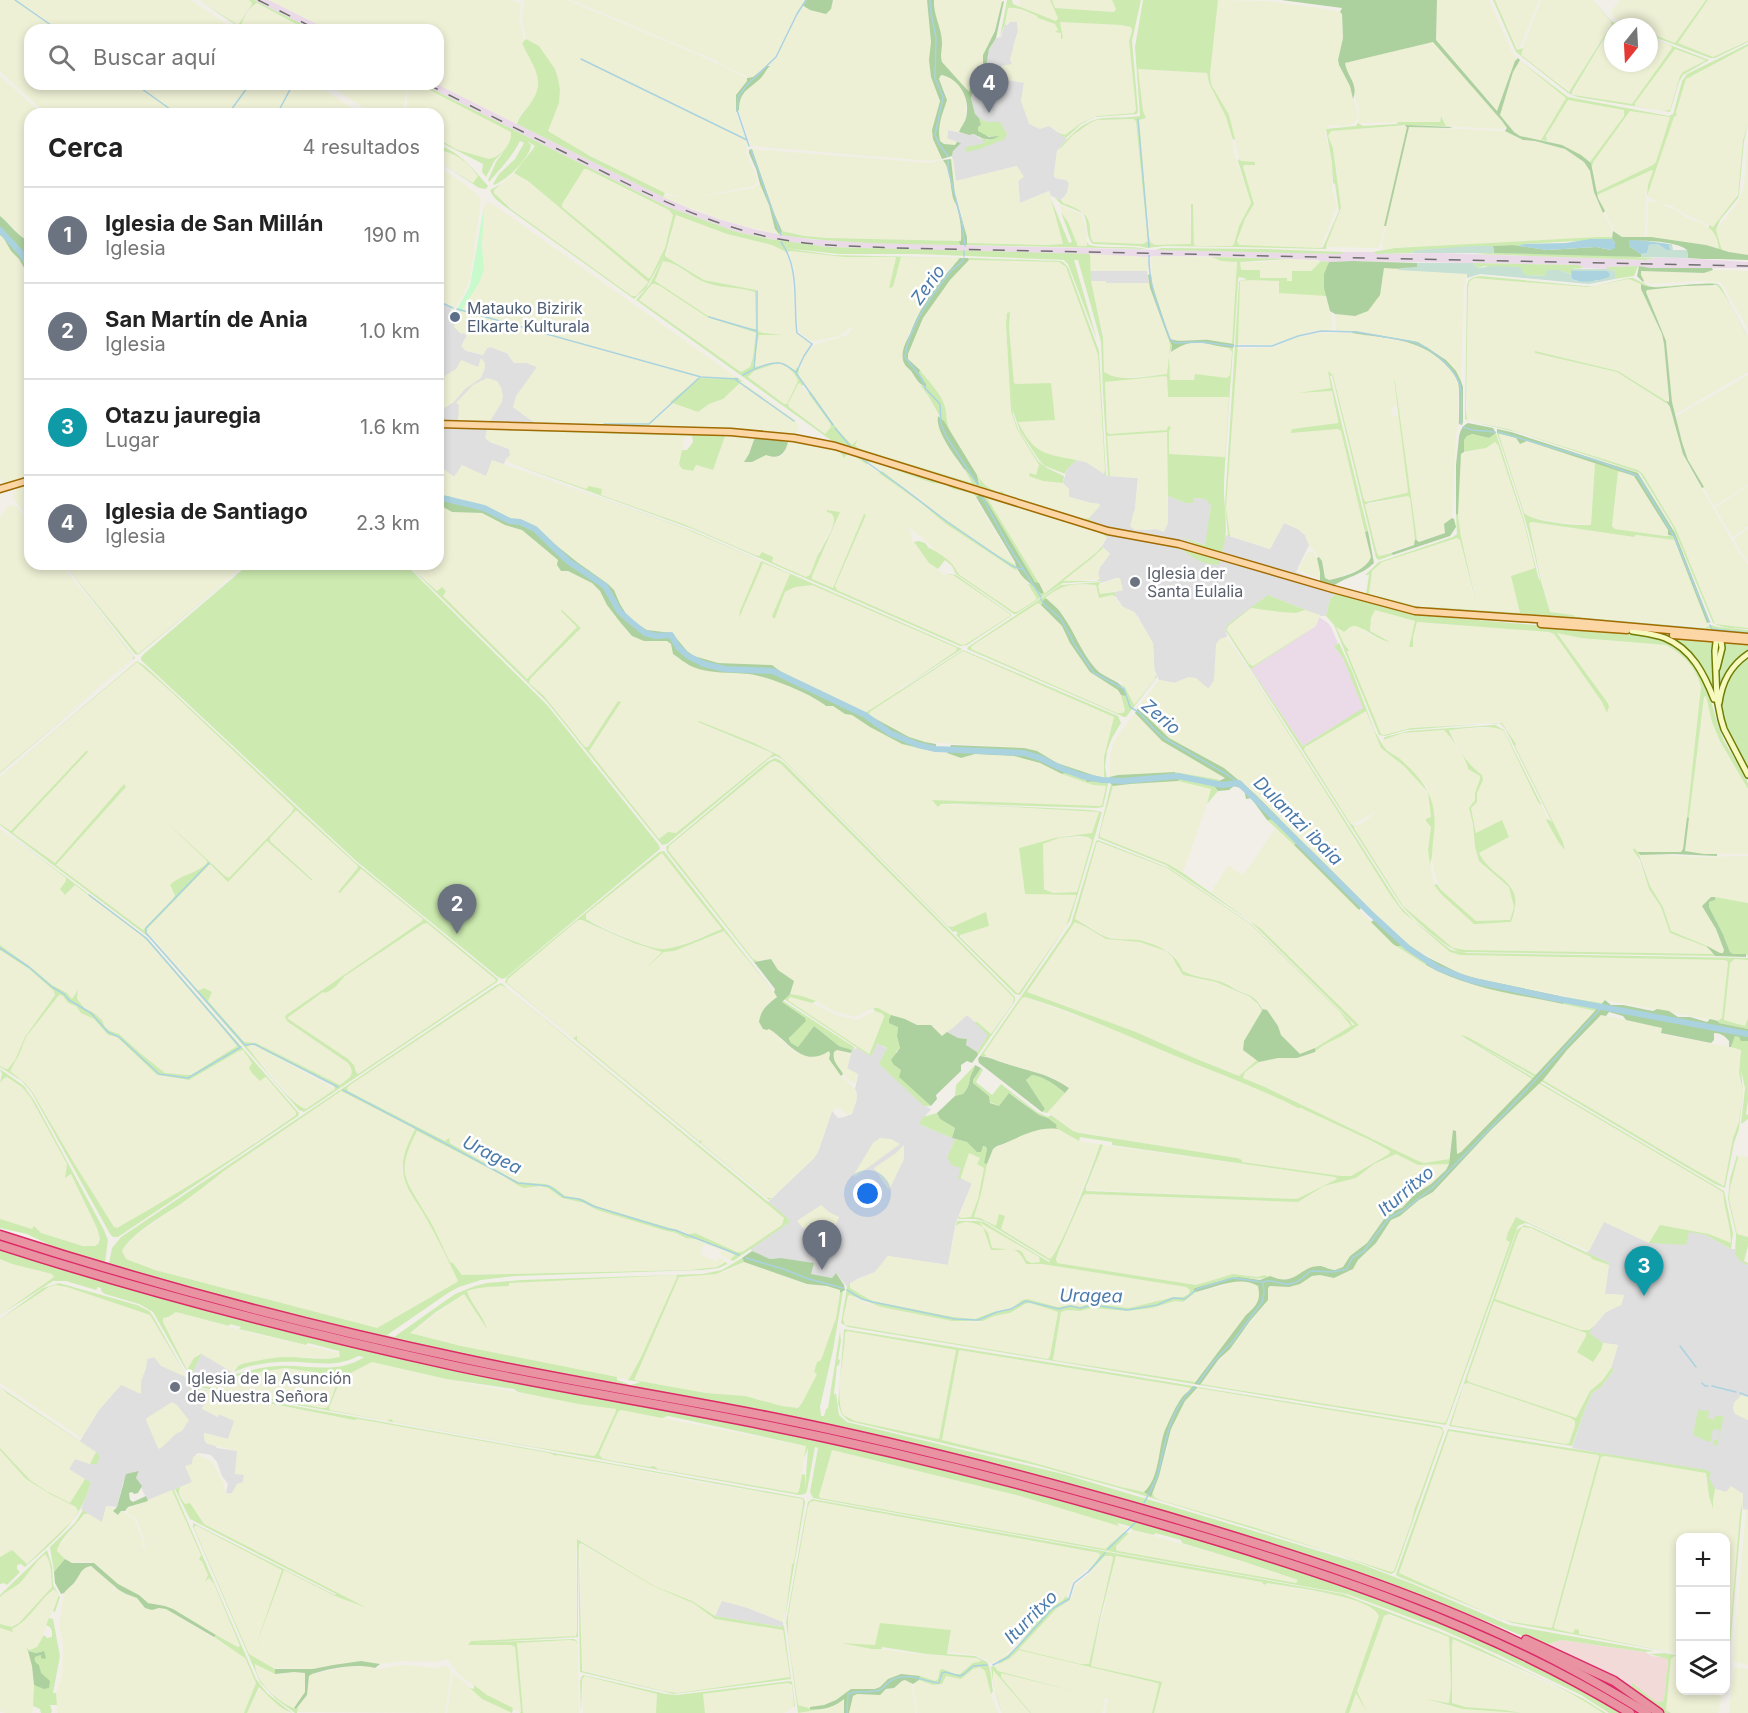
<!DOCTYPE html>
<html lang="es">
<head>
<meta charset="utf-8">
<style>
	body { margin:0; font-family:Inter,sans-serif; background:#f2f2f2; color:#222 }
	.controls { position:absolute; right:18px; bottom:18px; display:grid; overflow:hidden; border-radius:12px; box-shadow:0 3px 9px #0003 }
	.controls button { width:54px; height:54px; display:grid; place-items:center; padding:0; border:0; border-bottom:2px solid #e0e0e0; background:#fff; color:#222; font:30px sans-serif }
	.compass { position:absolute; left:1604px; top:18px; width:54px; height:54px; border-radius:50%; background:#fff; box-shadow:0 3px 9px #0003; rotate:198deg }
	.you { position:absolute; left:868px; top:1194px; width:21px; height:21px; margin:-15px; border:4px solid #fff; border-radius:50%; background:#1a73e8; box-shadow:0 0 0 9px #1a73e833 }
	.badge { display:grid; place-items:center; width:39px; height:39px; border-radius:50%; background:#1a73e8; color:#fff; font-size:20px; font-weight:700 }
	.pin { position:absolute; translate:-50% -50px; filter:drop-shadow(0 2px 3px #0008) }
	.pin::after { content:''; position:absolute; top:32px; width:21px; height:18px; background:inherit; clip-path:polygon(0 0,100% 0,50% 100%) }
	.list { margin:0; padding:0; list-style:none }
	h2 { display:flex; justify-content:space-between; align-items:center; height:78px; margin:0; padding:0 24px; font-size:26px }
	h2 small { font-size:20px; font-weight:400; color:#767676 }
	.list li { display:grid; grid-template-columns:39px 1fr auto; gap:18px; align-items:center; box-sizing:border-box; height:96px; padding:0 24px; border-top:2px solid #e0e0e0 }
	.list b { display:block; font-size:22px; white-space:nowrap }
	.list p { margin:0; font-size:20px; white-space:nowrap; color:#767676 }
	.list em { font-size:20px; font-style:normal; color:#767676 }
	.icon { flex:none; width:33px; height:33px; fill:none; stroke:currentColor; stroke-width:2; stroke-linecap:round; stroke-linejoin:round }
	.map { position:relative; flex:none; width:1748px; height:1713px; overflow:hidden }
	.search { position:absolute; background:#fff; box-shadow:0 3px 9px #0003; left:24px; top:24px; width:420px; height:66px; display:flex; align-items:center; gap:15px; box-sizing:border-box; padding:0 21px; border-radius:18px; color:#767676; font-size:22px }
	.panel { position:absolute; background:#fff; box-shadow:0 3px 9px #0003; left:24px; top:108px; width:420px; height:462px; border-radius:18px }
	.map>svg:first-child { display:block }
	.residential { fill:#e0dfdf }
	.commercial { fill:#f2dad9 }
	.industrial { fill:#ebdbe8 }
	.farmland { fill:#eef0d5 }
	.grass { fill:#cdebb0; fill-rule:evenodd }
	.forest { fill:#add19e }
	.wetland { fill:#c6e0d4 }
	.park { fill:#c8facc }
	.water { fill:#aad3df }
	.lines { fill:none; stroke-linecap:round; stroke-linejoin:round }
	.stream { stroke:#aad3df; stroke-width:1.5 }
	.river { stroke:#aad3df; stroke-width:6 }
	.secondary-casing { stroke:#707d05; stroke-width:8 }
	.primary-casing { stroke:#a06b00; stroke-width:9 }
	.motorway-casing { stroke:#dc2a67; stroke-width:11 }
	.secondary { stroke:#f7fabf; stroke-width:5 }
	.primary { stroke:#fcd6a4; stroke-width:6 }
	.motorway { stroke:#e892a2; stroke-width:8 }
	.rail { stroke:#707070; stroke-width:1.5; stroke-dasharray:12 12; stroke-linecap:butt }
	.service-dot { fill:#5c6f8a; stroke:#fff; stroke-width:2 }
	.worship-dot { fill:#6b7280; stroke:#fff; stroke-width:2 }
	.labels { text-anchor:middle; stroke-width:5; stroke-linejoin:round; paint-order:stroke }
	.service-label { font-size:16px; fill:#4e5e75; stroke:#fff; text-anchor:start }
	.worship-label { font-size:16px; fill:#5b616d; stroke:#fff; text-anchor:start }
	.water-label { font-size:18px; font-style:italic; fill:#4a7aab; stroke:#fff }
</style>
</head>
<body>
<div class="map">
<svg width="1748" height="1713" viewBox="0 0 1748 1713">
	<rect width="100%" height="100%" fill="#f2efe9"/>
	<g class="residential">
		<path d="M1010,22H1017L1018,31L1013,47L1024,83L1021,101L1049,126L1067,139L1057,151L1054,175L1055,178L1066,180L1069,183L1067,193L1061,200L1051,196L1049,191L1020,203L1017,166L956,181L952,156L953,151L947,138L948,130L969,135L974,134L979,138L988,140L990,137L975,114L971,98L978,76L985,68L989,49L994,39L1001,37L1005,24L1007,25Z"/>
		<path d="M1090,271H1147L1149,283H1106L1105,281H1091Z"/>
		<path d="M438,302L451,307L452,313L453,310L460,313L458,315L464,333L467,336L463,342L467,351L483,355L487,348L490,347L507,353L514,363H527L537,367L513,407L535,423L534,429L490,427V430H487L490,442L509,449L511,453L509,458L506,459L504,464L492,461L487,476L454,477L438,465V350L442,342L438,340Z"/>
		<path d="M1077,460L1086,462L1108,476L1138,478L1135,509L1132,518L1144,530L1156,529L1168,523V496L1185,503H1193V498L1205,499L1211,504L1206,545L1181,537L1203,548L1221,553L1222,552L1226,535L1270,549L1284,523L1298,529L1305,535L1309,545L1296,572L1333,586L1335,594L1330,599L1326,616H1321L1268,595L1226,628L1227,637L1220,639L1214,681L1208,689L1159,680L1154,669L1153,643L1138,617L1134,612L1123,607L1116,597L1115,592L1123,590L1116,578L1101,583L1098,574L1100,567L1110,554L1102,546L1109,534L1094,530L1095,524L1089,518L1100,505L1099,504L1091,503L1069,497V489L1063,483L1067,469Z"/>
		<path d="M967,1015L989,1035L977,1052L966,1045L967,1039L958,1038L947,1032Z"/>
		<path d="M877,1042L887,1049L879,1064L924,1105L931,1109L919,1124L955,1139L947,1158L961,1168V1178L972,1183L956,1222L948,1265L888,1256L875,1272L857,1279L847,1287L836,1273L832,1278L810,1274L813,1263L781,1258L770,1259L755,1253L750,1249L789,1223V1220L768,1202L814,1158L818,1152L832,1111L838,1118L844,1117L852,1114L857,1094L855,1089L858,1075L847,1069L852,1050L857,1048L868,1055H872Z"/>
		<path d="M1604,1221L1649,1243L1660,1225L1706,1235L1731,1249H1735V1254L1748,1265V1510L1743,1509V1493L1726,1492L1715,1489L1708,1478L1711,1473L1572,1448L1585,1409L1592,1393L1601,1387L1614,1370L1611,1368L1618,1345L1603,1343L1588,1333L1606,1312L1621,1305L1624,1295L1604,1294L1609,1263L1587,1253Z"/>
		<path d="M202,1353L232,1372L233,1375L199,1385L198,1387L206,1402L202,1408L218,1417L219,1414L235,1421L228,1439L204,1433L217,1448L237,1451L244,1475L243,1482L236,1487L232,1494L226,1493L228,1484L222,1476L217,1462L211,1455L199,1453L196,1454L192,1482L148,1501L136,1478L139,1472L123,1482L117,1507L107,1506L102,1523L81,1509L90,1487L69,1469L74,1458L90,1464L100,1456L80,1441L99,1410L121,1384L140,1393L141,1381L146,1368L147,1359L154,1357L186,1377H189Z"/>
		<path d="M722,1600L748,1608L783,1622V1627L715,1616Z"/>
	</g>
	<path class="commercial" d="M1561,1640L1645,1652L1652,1656L1668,1658L1664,1699L1662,1702L1655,1701L1632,1684L1631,1689L1546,1646L1548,1644Z"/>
	<g class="industrial">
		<path d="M254,0H269L329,30H314Z"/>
		<path d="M422,84H437L663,197L693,210L722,220L757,230L807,239L871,243L1340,254L1343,252H1373L1377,254L1441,253L1645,260L1655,258H1681L1748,262V268H1651L1639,266L1607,267V269L1584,268L1579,265L1352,261L1329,262L1317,260L1199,256L1148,257L827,247L797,244L737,232L668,207Z"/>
		<path d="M1319,617L1328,623L1331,627L1338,643L1334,646L1343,658L1364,708L1303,746L1251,669L1316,626Z"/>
	</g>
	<g class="farmland">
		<path d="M0,0H191L235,30H30V84H316L361,114H46L0,71Z"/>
		<path d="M200,0H249L252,3L239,25Z"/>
		<path d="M269,0H512L521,4L519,18L524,40L522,43L536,70L540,80L539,89L529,106L522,112L517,124L437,84L438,30H329Z"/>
		<path d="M524,0H567L694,53L747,78V81L736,95V112L746,140L747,147L746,152L756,176L757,183L753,186L692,198L753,188L760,184L769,205L775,229L781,235L722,220L670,200L663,197L664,195L686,198L668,194L656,190L550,134L547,131L559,103L560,90L539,46L526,39L522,18Z"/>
		<path d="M571,0H806L790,26L782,47L776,57L753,77H748L719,64L717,61Z"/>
		<path d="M833,0H927L931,42L929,60L931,77L940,101L937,111L933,139L942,159L930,161L751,146L739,110V102L741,95L777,57L800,10L804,6L810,10L831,9Z"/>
		<path d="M934,0H1003L995,31L983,55V67L971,82L969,92L942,62L940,56L942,42L940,29L935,16Z"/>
		<path d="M1019,0H1050L1056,10L1058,18L1057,21L1020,7Z"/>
		<path d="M1052,0H1112L1116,9L1114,12L1055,8Z"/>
		<path d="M1218,0L1266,1L1313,7L1340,12L1342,14L1343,38L1338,60L1339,65L1350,86L1358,114L1357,119L1353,124L1347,126L1328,125L1325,132L1332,163V189L1337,206L1320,249L1239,245L1237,242L1245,219L1254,204L1242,167L1243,165H1255V163L1241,161L1239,159L1229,115L1211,84L1210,74L1211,51Z"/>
		<path d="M1437,0H1489L1513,54L1517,59L1498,111L1436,40Z"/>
		<path d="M1495,0H1539L1519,50H1518Z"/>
		<path d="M1541,0H1593L1611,23L1570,91L1520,55Z"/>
		<path d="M1620,0H1706L1675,43L1649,33V27H1633L1614,18L1611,11Z"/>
		<path d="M1708,0H1748V41L1713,57L1678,43Z"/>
		<path d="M255,3L298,25L299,30H246L240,26L242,22Z"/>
		<path d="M1008,8L1018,9L1037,16L1038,18L1055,24L1061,33V38H1063L1060,22L1121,25L1131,27L1132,31L1129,41L1136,110L1134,113L1097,116L1081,123L1065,135L1049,126L1040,129L1029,124L1021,101L1024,83L1002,79L1001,66L1012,64L1010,59L1018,31L1017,22H1010L1007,25L1005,24Z"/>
		<path d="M1612,25H1616L1622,27H1613V63H1649V38L1671,46L1672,48L1644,87L1632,104L1629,105L1572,94Z"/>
		<path d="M1433,42L1444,54L1508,128L1496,129L1446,126L1441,117L1439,119L1440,122L1358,123L1359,108L1355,98L1354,81L1346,69L1345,63Z"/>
		<path d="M1748,46V124L1743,140L1739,187L1734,201L1713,227L1689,216L1670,205L1659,204L1674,209L1689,219L1702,223L1714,231L1719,250L1706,245L1647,237L1648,201L1659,203L1647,196L1674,117L1677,115L1676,112L1686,79Z"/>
		<path d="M1675,49L1705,60V61L1683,72L1680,76L1670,110L1663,111L1635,106L1634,103Z"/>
		<path d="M1519,60L1565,96L1566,98L1541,140L1520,136L1514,132L1500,115L1513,72Z"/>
		<path d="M1138,69L1207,73L1209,84L1222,108L1230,127L1235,157L1251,203L1239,226L1234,244L1232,246H1196L1194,245L1193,204L1190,210L1192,244L1173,246L1155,245L1151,243L1145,192L1139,120L1146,118L1143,111Z"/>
		<path d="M941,75L951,78L960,85L965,96L966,118L959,132L948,130L947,138L957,142L955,145L951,146L940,141L938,132L947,95L939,79Z"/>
		<path d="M0,76L42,114H30V252L28,240L22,239L15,229L0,216Z"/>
		<path d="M328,84H408L402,114H372Z"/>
		<path d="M408,84H418L507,129L511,132L512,136L505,150L494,159H489L458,150L438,139V114H409L406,111Z"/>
		<path d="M1568,99L1624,110L1625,112V116L1590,162L1581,155L1562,145L1547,141L1546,139L1557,116Z"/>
		<path d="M1631,110L1670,117L1656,162L1646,170L1597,192L1592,166L1594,161Z"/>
		<path d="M1133,119L1136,121L1137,126L1148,240L1143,244L1093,242L1090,235L1089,223L1083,212L1061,202L1067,193L1069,183L1066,180L1055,178L1054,175L1057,151L1073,135L1090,123L1097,120Z"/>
		<path d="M1395,126L1407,127L1380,245L1378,248L1327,247L1329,238L1341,208L1337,185V172L1333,148L1328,136L1329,133L1331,131Z"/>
		<path d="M1409,127L1505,131L1523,140L1535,141L1565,149L1588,165L1591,171L1597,200L1613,231L1612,237L1395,248L1384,250L1382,245L1386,226Z"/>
		<path d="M1748,136V255L1722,251L1716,230L1737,204L1744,187Z"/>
		<path d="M752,149L930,163L943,160L947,164L952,185L953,198L956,206L962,231L961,241L828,238L804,236L782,231L774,213Z"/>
		<path d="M438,150L450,152L464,160L478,176L474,183L438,160Z"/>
		<path d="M951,159H953L956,181L1017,166L1024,177L1018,181L1020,203L1049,191L1064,244L1047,245L967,243V237L960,209L955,195Z"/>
		<path d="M438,166L463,183L479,196L481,200L470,279L463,296L451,313V307L438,302Z"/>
		<path d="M584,169H587L669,210L673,215L665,248L650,279L648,278L562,207L561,204Z"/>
		<path d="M1652,170L1653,171L1646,195L1645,237L1628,238L1620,236L1616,234L1597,195Z"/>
		<path d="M514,173L528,181L641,276L648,282L643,289L635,296H632L533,225L496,195L494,190Z"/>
		<path d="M487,202L497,207L736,377L732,379L698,378V412L709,404L723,399L742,381L796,420L799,426L796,434L793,436L697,427L644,428L565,426L535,423L513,407L516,396L537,367L527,363H514L507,353L490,347L487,348L483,355L475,352L466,351L461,346L467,336L464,333L461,334L454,327L458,315L479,283L484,270L482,234L484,206Z"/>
		<path d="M1059,205L1081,214L1086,227L1087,246H1078Z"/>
		<path d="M676,215L680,216L727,234L772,245L786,252L793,272L792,284L797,336L807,341L810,345L795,371L779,362L759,367H753L759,334H762L757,331L756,319V329L745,328L708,316L680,299L707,317L756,334L753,357L750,367L741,372L639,300L652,284H655L668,291L654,281L663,261L666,260L708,284L752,290L755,292V299L756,290L704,280L666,257Z"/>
		<path d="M0,235L3,237L11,251L19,259L30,278V478L5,485L0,478Z"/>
		<path d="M790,251L844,257H895L896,258L889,288L893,287L900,257L958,258V260L947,271L936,289L927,297L915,319L905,344L904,364L911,372L934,406L938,416L937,418L957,460L972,484L860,449L855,445L856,440L852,445L838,430L828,414L798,377V373L805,355L810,349L817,344L848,335L853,326L839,336L816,341H811L799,333L794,282L795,272L790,253Z"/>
		<path d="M1090,254L1148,257L1149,265L1147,271H1090Z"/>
		<path d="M1151,256L1212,257L1221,261L1237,262L1232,344L1212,340H1192L1180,341L1170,339L1152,284Z"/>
		<path d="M1288,259L1321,261L1311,271L1292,281H1287L1286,278H1260V270H1240V262H1265Z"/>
		<path d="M969,260L1059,262L1062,263L1068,271L1098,355L1105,470L1104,474L1086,462L1049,455L1041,452L1028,440L1021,428L1017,421H1018L1055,420L1014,383L1009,328L1011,314L1006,325L1011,411L1017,429L1039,465L1036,475L1043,481L1063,483L1069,489V497L1091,503L1099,504L1100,506L1089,518L1084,519L1005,494L1002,491L999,492L989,489L983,485L950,431L947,425L945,407L919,368L908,359V354L923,318L950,280Z"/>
		<path d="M1384,268L1467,274L1464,286L1461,381L1456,371L1418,342L1353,331H1336L1335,314L1355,316Z"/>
		<path d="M1713,270L1748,271V329L1721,282L1696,281L1652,284L1644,281L1641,275V271L1704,273Z"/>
		<path d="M1474,277L1587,287L1629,279L1641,284V289L1662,334L1664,344L1669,403L1618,371L1535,351V353L1617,372L1670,407L1688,465L1740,554L1748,564V628L1715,624L1676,529L1643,474L1638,470L1508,429L1467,419L1468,289L1469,282Z"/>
		<path d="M1241,280L1279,281L1308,294L1327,296L1332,320V328L1330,330L1314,331L1296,336L1274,345L1238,344L1239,287Z"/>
		<path d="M1091,281H1106V283H1149L1169,340L1170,346L1167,374L1121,378L1109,376L1104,372L1103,333Z"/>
		<path d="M1684,286H1711L1721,288L1739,323L1748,337V372L1674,415L1672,402L1666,341L1646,291L1647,290Z"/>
		<path d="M1318,333H1352L1415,343L1426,349L1450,369L1457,379L1459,387L1458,398L1459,424L1456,435L1452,518L1444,524L1445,532L1419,542L1417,540L1410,492L1395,381H1394L1397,406L1391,408L1392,416L1399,415L1408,491L1407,493L1366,502L1364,500L1333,375L1329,372L1331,388L1312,392L1332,391L1338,420L1337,423L1292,429V433L1338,429L1342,431L1371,556L1370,561L1360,569L1329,580L1325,578L1322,561L1309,545L1305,535L1298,529L1284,523L1270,549L1230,536L1226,508L1237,349L1276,347L1294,338Z"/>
		<path d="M1195,342L1215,344L1232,349L1230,376L1227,378L1195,375L1194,380H1170L1169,366L1170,353L1183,344Z"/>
		<path d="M481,358L485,363V368L481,378L465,389L454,402L438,412V385L446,375L456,369L461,360L478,367Z"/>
		<path d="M777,363L785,366L795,374L798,381L830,423L831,427L825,434L789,407L788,404L794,392L787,404H784L747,377L754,371Z"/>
		<path d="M1748,375V485L1714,506L1688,460L1676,419L1677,416Z"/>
		<path d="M1164,376L1167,377L1168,397H1229L1225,457L1169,454V431L1170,427L1167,430L1109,434L1107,432L1105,381Z"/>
		<path d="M487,378L497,381L501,387L503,396L502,402L489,423L458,422L459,405L456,403L473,385Z"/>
		<path d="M487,430L682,435L685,436L680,464L696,465L713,470L725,436L755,437L749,454L752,462L766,455L771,457H779L783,455L788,442H791L824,447L840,452L842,456L847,454L856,457L863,461L921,503L946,524L1017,571L1024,577L1037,599L1017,612H1013L955,572L952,564L939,555L930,545L909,527L912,540L929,563L945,575H953L1010,614V616L1000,623L966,644L962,645L837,590L835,587L866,515H864L833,588L812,579V575L840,513H832L834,515L835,521L831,528L818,553V559L810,575L806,577L686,525L600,495L602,490L586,489L505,461L510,455L509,449L490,442L485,438Z"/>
		<path d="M1167,431L1168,523L1164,532L1156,529L1135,530L1130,526L1135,509L1138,478L1110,476L1106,436Z"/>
		<path d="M1501,433L1595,463L1591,525L1557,522L1528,517L1524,513L1499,435Z"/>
		<path d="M1495,442L1498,445L1524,523L1535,569L1512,576L1520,614L1431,607L1424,608L1369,594L1372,571L1382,561L1457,538L1460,540L1476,606L1473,588L1461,537L1458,515L1461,454L1486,448Z"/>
		<path d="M492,460L686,529L761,561L752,585L762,562L790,574L773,615L775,618L785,592L795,587L812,585L958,648L956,651L900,688L899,691L865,713L792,680L772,665L718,663L694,656L687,651L672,633L647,630L638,624L628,617L620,604L614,590L608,584L577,562L537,530L526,524L512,521L488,507L477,506L448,496H438V465L454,477L462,465L486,476Z"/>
		<path d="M870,461L932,483L945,484L953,489L972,493L1015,565L995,554L939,515L910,491L869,462Z"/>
		<path d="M1620,471L1634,476L1639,481L1668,531V535L1665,536L1636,532L1615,529L1612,527L1618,472Z"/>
		<path d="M30,484V520L13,498V494L19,487Z"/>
		<path d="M1748,486V526L1733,537L1715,508Z"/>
		<path d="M1408,496L1410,498L1416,543L1378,556L1365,505Z"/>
		<path d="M989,497L1100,533L1107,537L1097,552L1044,593L986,498Z"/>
		<path d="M438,504L452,512L482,513L505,525L522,530L558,560L568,571L592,583L600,591L607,605L632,636L644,641H667L671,644L673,654L680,658L724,672L751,674L780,682L819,700L826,706H833L845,714L852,715L870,727L927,751L947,753L961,758L975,754L1014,756L1029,759L1093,785L1106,786L1102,805L1100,806L932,801L936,804H941L1099,812L1093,833L1088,835H1068L1060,838L1088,837L1092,840L1077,892L1053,893L1044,888L1043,844L1052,839L1019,848L1025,894L1076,895V897L1066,926L1019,993H1017L1008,985L952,927L944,922L780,756L754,743L699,723L773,754L676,833L662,836L659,839L589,751L620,703L618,702L588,747H585L544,696L529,683L530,679L581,628L562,611L577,627L527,679L442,596L446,591H437L409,564H438Z"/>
		<path d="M9,505L16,506L30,524V564L62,565L125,646L133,658L0,772V517Z"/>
		<path d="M1531,522L1634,537L1636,535L1674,540L1709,627L1576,617L1573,615L1550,612L1530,533L1529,523Z"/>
		<path d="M1748,528V561L1744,557L1734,539Z"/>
		<path d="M1103,548L1110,554L1100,567L1098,574L1100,579L1064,582L1063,581L1091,559Z"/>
		<path d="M1310,552H1313L1319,562L1320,579L1298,570L1307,553Z"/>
		<path d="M65,564H245L138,654Z"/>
		<path d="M1116,578H1120L1123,590L1100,594L1098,586Z"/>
		<path d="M1067,585H1096L1099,597L1112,595L1123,607L1134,612L1153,643L1155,678L1134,705L1123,683L1104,675L1096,669L1077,642L1063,614L1045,598L1061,587Z"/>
		<path d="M1038,602L1062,626L1070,643L1090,672L1118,690L1125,705V710L1123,713H1117L971,649V647L976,643Z"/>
		<path d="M1251,608L1280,612L1305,610L1320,615L1316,626L1253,666L1249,665L1227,630L1228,626Z"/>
		<path d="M1375,610L1415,621L1410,647H1413V637L1416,622L1549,632L1554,634L1560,642L1602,702L1607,713V702L1557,632L1581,638L1666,645L1685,658L1691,664L1699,679L1702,694L1683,849L1681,852L1677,853L1638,852L1634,848L1649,889L1661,907L1670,933L1707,947L1712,951L1713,954L1459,950L1453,948L1443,940L1403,906L1354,828V826L1363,823L1377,811L1353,824L1350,823L1304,750L1306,746L1365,710L1381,748L1404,766L1428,792L1431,817L1430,824L1431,827V840L1428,850L1434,885L1441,894L1478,924L1511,922L1517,909L1511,886L1486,864L1479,853L1509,837L1477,833L1471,808L1478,798L1477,793L1483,780L1480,773L1474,770L1460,750L1449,730L1495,727L1501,728L1504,731L1548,819L1547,820L1559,843L1565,848L1563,842L1515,746L1516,744L1505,726L1498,722L1411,728L1384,735L1379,732L1347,652L1349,649L1344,644L1336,627L1337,626L1341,631L1349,629L1353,625L1359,626L1368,634L1389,642L1370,631L1371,618Z"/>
		<path d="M1227,637L1346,824L1356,843L1360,846L1403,912L1450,952L1460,955L1725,960L1728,962L1722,1019L1718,1021L1605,1000L1601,1003L1479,979L1461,974L1411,947L1346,886L1255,794L1224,768L1169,738L1138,708L1159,680L1174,683L1188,677L1196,678L1209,689L1214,681L1216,644L1220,639Z"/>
		<path d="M963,651L1114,717L1104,757L1105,779L1057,763L1037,751L1024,748L925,742L909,737L868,715L871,711Z"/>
		<path d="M137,662L168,689L294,808L230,878L225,876L161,817L207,861L208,863L201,870L186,875L173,899L143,930L56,865L126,787L122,785L120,790L55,863L13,833V832L25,818L88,752V750L11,831L0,824V777Z"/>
		<path d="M1706,696L1712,722L1720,741L1748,789V854H1704L1685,851L1704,697Z"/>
		<path d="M1135,713L1162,741L1226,778L1211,779L1179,772L1110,776V755L1114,741Z"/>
		<path d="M1444,730L1449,735L1466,761L1468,769L1480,776V782L1475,793V800L1469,808L1473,824L1475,847L1479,861L1509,887L1514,907L1510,920L1476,921L1441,890L1435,876L1431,852L1434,832V819L1432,803L1427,787L1403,762L1382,745L1383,740L1403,733Z"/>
		<path d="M775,761L786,768L1014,998V1000L991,1034L967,1015L954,1027L942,1036L931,1025H917L905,1019L896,1018L878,1008H873L855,1017L833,1011L816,1001L802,996L790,994L793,981L778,970L771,959L758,961L753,959L667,850L669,846L771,762Z"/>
		<path d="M1178,781L1212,789L1183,873L1161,861L1100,837V832L1113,786L1130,784Z"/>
		<path d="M296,810L357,865L358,867L356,870L338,892L340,893L360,869L423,919L422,921L286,1015L288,1022L348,1063L351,1068L352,1074L351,1078L340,1085L256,1043H244L207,1001L212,993L198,991L156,942L146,933L147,929L209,865L229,881L267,841L312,881L313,879L270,841V838Z"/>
		<path d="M0,829L66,878V895L75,885L140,934L154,947L218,1022L237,1046L191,1075H184L178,1073H165L140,1053L119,1034L110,1031L105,1027L102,1020L94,1013L85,1010L77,999L79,992L78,991L73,999L67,993L52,985L33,969L0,945Z"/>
		<path d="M1275,829L1291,842L1393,944L1426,965L1447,976L1472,985L1595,1011L1592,1016L1536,1075L1468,1037L1460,1036L1532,1079L1461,1152L1457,1154L1453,1130L1449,1159L1424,1163L1416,1160L1265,1087L1242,1077L1245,1072L1259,1062L1278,1058H1297L1315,1052L1321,1046L1340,1036H1343L1358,1025L1260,928L1211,892L1228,865L1243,875Z"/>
		<path d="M1097,842L1167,868L1250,924L1339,1011L1352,1026L1307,1052L1300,1054L1281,1035L1278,1026L1256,998L1241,992L1226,983L1188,974L1183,971L1175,956L1168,950L1137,940H1124L1108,937L1100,934L1089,926L1075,919Z"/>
		<path d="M662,853L722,929L679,946L659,950L634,941L586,919V914Z"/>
		<path d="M1647,854L1699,857L1748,856V903L1711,897L1716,929L1724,946L1723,953H1720L1707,946L1671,931L1663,907L1650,886L1640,855Z"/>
		<path d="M578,920H582L634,943L662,952L655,962L664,952L674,951L725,931L777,997L764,1007L769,1029L779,1035L780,1039L797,1053L829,1051L841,1076L855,1089L857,1099L852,1114L847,1115L839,1107L832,1111L818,1152L814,1158L772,1198H767L701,1143V1140L699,1141L596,1057L577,1040L576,1036L573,1038L507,983V979Z"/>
		<path d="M1075,922L1086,927L1106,939L1140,942L1166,951L1172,956L1176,964L1183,975L1216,982L1254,1000L1262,1011L1245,1041L1243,1050L1257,1060L1240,1076L1192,1057L1136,1032L1027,992Z"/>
		<path d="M427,923L496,981L358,1074L348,1059L287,1018L345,976L423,924Z"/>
		<path d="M0,950L29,969L54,991L55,995L25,1037L15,1060L8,1069H6L0,1066Z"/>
		<path d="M1735,959L1748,960V1018L1745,1026L1724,1020L1730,963Z"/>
		<path d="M500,985L507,988L784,1218L782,1225L742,1253L737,1252L695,1233L686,1235L677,1230L598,1207L584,1199L565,1196L555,1188L534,1182L525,1183L518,1182L449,1141H445L348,1091L347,1088L350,1085Z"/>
		<path d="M58,995L63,996L69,1003L76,1006L81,1013L94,1019L108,1035L117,1037L157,1075L164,1077L183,1080L239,1050H243L296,1112V1115L182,1191L117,1228L114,1227L74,1163L33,1093L25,1083L10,1071L19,1055L26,1037Z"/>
		<path d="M789,997L806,1000L834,1014L856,1020L875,1011L883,1014L884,1017L881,1028L870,1053H866L788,1001Z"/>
		<path d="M1025,997L1116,1030L1222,1075L1267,1092L1298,1108H1301L1348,1129L1391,1151L1389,1154L1370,1164L1357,1173L1351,1176H1341L1249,1163L1184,1150L1073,1131L1048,1112L1069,1087L1051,1077L1002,1062L986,1056L984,1053L1022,998Z"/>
		<path d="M1602,1015L1663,1028L1662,1034L1741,1049L1739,1073L1743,1091L1739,1122L1733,1138L1725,1186L1697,1171L1543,1080L1567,1050Z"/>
		<path d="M250,1045H254L335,1089L306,1109L302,1108L294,1101L258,1060L247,1047Z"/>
		<path d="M837,1050L851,1053L847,1068L858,1074L856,1083L849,1081L834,1062L833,1057L834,1052Z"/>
		<path d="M7,1076L22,1087L31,1097L67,1164L66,1177L71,1174L97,1228L100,1239L97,1245L90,1247L76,1244L41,1233L34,1227L33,1230L0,1219V1083L4,1077Z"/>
		<path d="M1538,1083L1723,1192L1724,1204L1731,1229V1242L1729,1243L1709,1234L1660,1225L1649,1243L1604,1222L1589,1251L1518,1217L1508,1232L1506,1239L1510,1242L1446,1422L1443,1424L1201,1384L1260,1310L1268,1293L1267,1288L1270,1286L1289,1287L1312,1276L1320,1275L1334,1278L1351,1271L1358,1260L1376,1243L1391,1220L1400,1216L1419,1200L1434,1192L1490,1131Z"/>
		<path d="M341,1091L415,1129L404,1154L402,1171L405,1181L409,1191L426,1216L458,1280L457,1282L377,1328L155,1270L126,1259L122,1251L124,1247L135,1236L207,1185L224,1171Z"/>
		<path d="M1049,1128L1058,1129L1078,1141L1100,1144L1065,1232L1055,1255L1050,1259L1001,1229L1005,1216L996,1226L986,1220L974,1217L981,1194L987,1164L993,1149L1029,1132Z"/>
		<path d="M417,1130L502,1175L519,1186L524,1188L540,1186L548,1188L562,1198L584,1203L597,1210L663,1230L676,1233L686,1238L696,1239L723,1249L735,1256L730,1260L720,1254L721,1250L704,1244L700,1255L717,1261L719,1257L726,1262L724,1264L709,1268L690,1270L462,1275L453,1263L450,1262L426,1215L409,1188L404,1168L405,1157Z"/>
		<path d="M880,1138L891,1139L900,1144L855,1177L853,1176L873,1143Z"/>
		<path d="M904,1145V1159L890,1188L888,1189L874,1168L896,1153Z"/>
		<path d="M1103,1145L1335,1177L1337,1179L1297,1199L1086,1190Z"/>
		<path d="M969,1153L980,1158L984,1168L978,1199L971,1217L960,1218L959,1216L972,1184L961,1178Z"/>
		<path d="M1396,1154L1418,1165L1449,1164L1446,1170L1431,1184L1415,1194L1402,1208L1389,1212L1367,1243L1350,1256L1343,1267L1335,1270L1321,1266L1305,1270L1297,1277L1279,1280L1265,1275L1257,1277L1245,1275L1226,1276L1196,1285L1057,1263L1055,1259L1083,1196L1086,1194L1298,1202L1324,1186L1356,1178L1374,1164Z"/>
		<path d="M1741,1155L1748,1157V1237L1737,1234L1729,1199L1731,1181L1738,1157Z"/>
		<path d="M821,1205L829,1212L839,1217L834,1229L820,1241L814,1240L797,1221Z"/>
		<path d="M963,1222H973L982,1226L978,1222L983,1223L1041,1259L1040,1262L1032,1263L1027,1261L1022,1252L1019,1250L1012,1249L1020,1252L1026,1264H1042L1186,1287L1190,1290L1189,1294L1183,1297H1174L1129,1308L1091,1303L1080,1307L1071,1305L1057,1307L1028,1299L1022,1300L1011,1309L993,1312L975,1319L953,1317L872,1301L849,1288L850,1283L875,1272L888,1256L948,1265L956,1226Z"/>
		<path d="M1525,1226L1609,1265L1605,1294L1624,1295L1621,1305L1606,1312L1594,1326L1585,1331L1494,1300L1518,1234L1520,1229Z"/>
		<path d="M0,1259L12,1264L52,1274L54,1277L0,1315Z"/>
		<path d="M744,1262L807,1284L827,1286L840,1290L841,1295L836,1318L821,1360L817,1363L814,1372L817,1374L802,1403L798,1408L782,1406L745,1396L706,1393L633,1380L680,1276L724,1272Z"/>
		<path d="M676,1275L677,1277L642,1355L631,1376L628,1380L461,1346L410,1333L464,1293L488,1328L479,1311L468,1295L467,1291L472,1289L481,1287L508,1286L509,1283L537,1281Z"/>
		<path d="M1232,1281L1254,1283L1258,1286L1260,1298L1255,1307L1246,1315L1224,1347L1195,1382L1053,1360L1061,1312L1067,1310L1080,1311L1092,1308L1128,1311L1152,1308L1176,1301L1183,1302L1196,1292L1223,1286Z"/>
		<path d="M54,1285L67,1287L150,1315L186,1377L161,1366L154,1357L147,1359L146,1368L141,1381V1394L121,1385L99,1410L82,1437H80L0,1383V1319L37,1294Z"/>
		<path d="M850,1295L866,1303L881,1307L952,1321L976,1322L983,1321L994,1316L1010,1313L1025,1304L1031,1303L1058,1312L1050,1356L1048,1359L845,1325L843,1319L848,1296Z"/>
		<path d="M1494,1301L1586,1333V1336L1601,1350L1603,1343L1618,1345L1611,1368L1603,1380L1590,1391L1576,1418L1469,1382L1467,1379Z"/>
		<path d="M176,1312L252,1333L340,1353V1357L332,1358L289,1357L271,1358L238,1366L232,1372L200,1353L194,1358L188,1371L163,1322V1318L168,1317Z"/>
		<path d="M847,1331L956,1350L939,1439L855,1421L843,1415L840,1407L839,1396L845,1333Z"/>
		<path d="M959,1350L1190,1388L1182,1397L1164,1432L1160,1455L1154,1477L1148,1489L1144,1492L1121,1487L1020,1459L942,1440Z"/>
		<path d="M372,1362L446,1379L578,1404L606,1407L616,1409V1411L597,1453L594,1456L534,1447L394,1422L391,1419L387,1421L330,1410L329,1409L341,1378Z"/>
		<path d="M285,1368L327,1374H339L340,1375L329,1405L326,1408H322L202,1386L231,1377Z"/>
		<path d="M1467,1383L1571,1418L1575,1421V1426L1569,1443L1566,1444L1451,1425L1465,1384Z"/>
		<path d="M1197,1388L1440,1428L1443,1431L1418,1501L1415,1506L1414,1513L1394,1571L1391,1572L1253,1527L1160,1500L1154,1497L1153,1493L1167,1451L1171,1429L1185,1401Z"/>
		<path d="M0,1389L96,1452L90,1464L75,1459L69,1469L85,1479L70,1503L48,1492L30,1480L0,1448Z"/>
		<path d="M194,1389L354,1420L358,1419L549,1453L555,1456L557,1455L582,1459L699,1482L803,1499V1504L798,1540L783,1622L748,1608L722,1601L715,1616L692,1601L685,1599L693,1603L715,1619L783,1630L790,1677L678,1693L663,1691L582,1670L580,1544L641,1579L578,1539L576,1553L577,1631L575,1636L472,1641L469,1645H511L515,1647L521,1713L487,1695L458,1674L447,1659L438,1662L405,1661L380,1664L361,1661L333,1665L313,1669L271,1668L249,1654L194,1528L195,1526L281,1568L282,1570L271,1605L284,1570L335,1596L365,1608L204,1524L201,1518L185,1505L179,1490L180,1487L192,1482L185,1466L192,1464L193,1457L195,1456L199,1455L213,1463L223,1482L225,1492L228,1494L232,1493L237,1484L243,1482L244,1478V1475L235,1474L237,1451L208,1444L205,1442L204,1436V1433L228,1439L234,1421L219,1414L218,1417L202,1409L206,1402L188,1392Z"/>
		<path d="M1741,1395L1748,1397V1420L1735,1414L1733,1409L1734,1403Z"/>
		<path d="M172,1402L177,1405L189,1420L182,1431L177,1433L160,1449L158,1448L146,1420L147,1418Z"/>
		<path d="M621,1410L806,1446L799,1491L797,1493L658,1469L654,1466L649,1467L603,1459L599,1455L600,1452L618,1412Z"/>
		<path d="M1449,1431L1598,1455L1599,1457L1552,1628L1513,1622L1501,1619L1401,1575L1399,1573Z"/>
		<path d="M0,1450L26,1479L50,1494L76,1507L78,1511L73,1520L26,1564L12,1550L0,1557Z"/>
		<path d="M832,1450L1020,1496L1125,1527L1126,1529L1105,1549L821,1498L819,1496Z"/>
		<path d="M1605,1456L1707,1473L1706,1478L1709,1496L1713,1506L1715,1489L1726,1492L1731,1486L1743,1494L1729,1643L1726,1658V1538H1680V1653L1599,1638L1579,1634L1575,1630L1574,1633L1554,1629L1601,1457Z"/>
		<path d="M172,1490L201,1555L199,1559L202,1560L208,1575L206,1580L210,1579L214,1584L240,1647L216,1635L173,1609L165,1606L148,1603L139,1595L118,1584L96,1564L90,1562H68L57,1551L58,1546L74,1528L84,1514H88L102,1522L106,1506L123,1512L134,1519L143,1540V1546H140L147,1550L145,1548L144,1539L136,1518L128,1514L126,1509Z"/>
		<path d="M812,1501L1099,1553L1100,1555L1093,1565L1073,1581L1065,1600L1051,1608L1003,1658L991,1664L987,1660L976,1655L948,1652L951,1631L875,1646L849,1645L927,1655L968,1656L977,1658L983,1661L967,1667L960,1674H955L943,1669L938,1679L935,1681L901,1674L888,1679L880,1687L875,1689H851L836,1700L824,1705L804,1708L798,1705L788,1636V1616L808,1506Z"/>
		<path d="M1746,1509L1748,1510V1665L1735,1662L1733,1659Z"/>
		<path d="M1133,1530L1245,1562L1298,1580L1297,1583L1129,1554L1116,1550L1115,1546Z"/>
		<path d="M45,1553L48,1557L51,1567L52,1587L16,1626L8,1627L0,1624V1597L10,1588L17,1585Z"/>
		<path d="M1109,1555L1113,1557L1089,1664H1080L1052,1658L1159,1684L1152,1713H1105L1108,1698H1103L1105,1702L1102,1713H1031L1001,1677L999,1674L1001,1673L1074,1691L998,1671L994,1666L1009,1659L1018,1650H1023L1019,1648L1045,1620L1056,1609L1067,1603L1072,1596L1075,1586L1078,1583L1093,1571L1105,1556Z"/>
		<path d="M1116,1556L1262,1582L1265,1585L1266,1583L1342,1596L1373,1607L1378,1611L1380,1616L1345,1713H1154L1161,1682L1091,1666Z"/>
		<path d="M88,1566L95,1569L115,1587L109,1596L116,1588L126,1595L137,1598L145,1608L152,1610L160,1608L166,1609L243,1656L256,1683L244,1713H57L56,1693L62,1674L63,1644L59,1625L64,1593L65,1590L73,1585L82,1570Z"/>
		<path d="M54,1589L59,1595L58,1598L45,1628L42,1640L37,1647L30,1651L27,1649L31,1659L33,1676L34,1700L32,1713H4L0,1710V1628L12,1631L11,1629L19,1626L47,1595Z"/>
		<path d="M1386,1614L1449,1637L1451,1687L1449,1702L1448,1703L1430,1701L1463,1709L1499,1710L1515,1713H1349L1356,1692L1359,1700L1357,1691L1358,1687L1384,1616Z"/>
		<path d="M1453,1639L1585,1701L1603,1713H1521L1504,1710L1465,1707L1455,1705L1452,1700V1646Z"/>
		<path d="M570,1640L576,1641L577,1643L579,1713H523L517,1643Z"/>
		<path d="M1673,1656L1680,1657V1690L1723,1691L1718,1713H1671L1666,1710L1671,1659Z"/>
		<path d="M256,1664L275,1674L294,1672L305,1673L306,1676L305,1692L294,1708L281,1701L263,1684L255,1667Z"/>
		<path d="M407,1665L435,1668L447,1666L450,1670L451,1673L445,1713L297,1712L298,1707L307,1695L309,1676L312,1674L347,1667L366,1666L381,1669L394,1666Z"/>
		<path d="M980,1667L984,1668L985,1671L991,1694L998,1713H917L913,1684L919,1680L933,1685L942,1684L945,1676L961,1679L973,1669Z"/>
		<path d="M1734,1667L1748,1669V1713H1729Z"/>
		<path d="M994,1670L1000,1678L1029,1713H1002L993,1683L992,1671Z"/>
		<path d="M453,1673L473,1690L512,1713H447Z"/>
		<path d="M585,1676L657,1694L656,1713H583L582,1678Z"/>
		<path d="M905,1680L911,1683L912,1687L916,1713H849L853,1696L857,1694L872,1695L894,1688Z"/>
		<path d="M790,1683L794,1707L784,1713H705L702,1694Z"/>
		<path d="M260,1687L276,1704L289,1713H247Z"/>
		<path d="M844,1699V1713H798L816,1710Z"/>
	</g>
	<g class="grass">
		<path d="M199,0L238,25L251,6L252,3L249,0H254L314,30L302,28L299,30L298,25L257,3C250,6 243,18 241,26L246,30H243Z"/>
		<path d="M1007,0H1012L1013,4L1056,21L1058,18L1050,0H1052L1055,8L1114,12L1116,9L1112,0H1141L1132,41L1138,111L1137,114L1095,117L1081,124L1066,138L1056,132L1065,135L1081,123L1097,116L1134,113L1136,110L1129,41L1132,31L1131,27L1121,25L1060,22L1063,38L1061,39V33L1055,32L1058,30L1055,24L1038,18L1037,16C1028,12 1018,7 1008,8L1005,24L1000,37Z"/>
		<path d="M1143,0H1218L1210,74L1211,84L1229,115L1235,139L1233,140L1226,117L1209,83L1207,73L1138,69L1143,111L1146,118L1139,120L1149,237L1151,243L1155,245L1191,244V204H1193L1194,245L1197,246H1232L1234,244L1239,226L1251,203L1238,161L1239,159L1241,161L1255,162V165H1244L1243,167L1254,204L1245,219L1237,241L1239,245L1320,248L1323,247L1339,211L1335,184L1333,183L1332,163L1326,129L1356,126L1358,123L1363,126L1397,124L1398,122H1440L1441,116L1446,126L1407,125L1331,131L1328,136L1333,148L1341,208L1327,243L1326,249L1234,247L1164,246L1147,248L1139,246L1093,244C1085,237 1089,223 1083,213L1061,204L1055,198L1061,200L1063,203C1076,208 1089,212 1090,228C1090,234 1090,237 1093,242L1143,244L1148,241L1136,121L1133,119L1097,120L1090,123L1073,135L1061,148L1059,149C1072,133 1085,119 1106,118C1117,117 1128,118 1140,116L1135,47Z"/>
		<path d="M1493,0H1495L1517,50L1523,48L1521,55L1569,92L1611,25V22L1593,0L1611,21L1624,27L1612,25L1572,92V94L1574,95L1632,104L1672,48L1671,46L1649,37L1709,60L1683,75L1679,82L1670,112L1577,97L1568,93L1516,52ZM1675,49L1705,60V61L1683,72L1680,76L1670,110L1663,111L1635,106V103Z"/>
		<path d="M1706,0H1708L1678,43L1713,57L1748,41V42L1715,58H1710L1649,35V33L1675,43Z"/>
		<path d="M526,39L539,46L555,69L558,79L560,90L559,103L548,131L590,156L665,193L663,197L517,124C520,115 525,111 530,104C548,80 532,66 522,43Z"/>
		<path d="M1748,44V46L1686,79L1676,112L1677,115L1674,117L1647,196L1648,185L1653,171L1652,170L1597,195V192L1653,165L1656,162L1670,117L1630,111L1594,161L1592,166L1590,162L1624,116V110L1568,100L1546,136L1547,141L1541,140L1566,98L1519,60L1568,97L1669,116L1673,114L1674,111L1682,81L1687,74Z"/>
		<path d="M418,84H422L668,207L737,232L770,239L827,247L1090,254L1091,281L1103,337L1104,372C1120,383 1148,376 1167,374L1170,346L1169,340L1172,345L1169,356L1170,380H1194L1195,374L1227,378L1230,375L1232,352L1229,348H1233C1230,393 1226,438 1224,483C1223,507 1230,529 1222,552L1221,553L1203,548L1181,537L1205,545L1211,505L1205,499L1194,498L1193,503H1185L1168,496L1167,432L1107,436L1110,476H1108L1103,393L1101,342L1078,260H1074L1097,340L1068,264L1064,260L918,254H839L784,248L833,255L960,258L958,260V258L901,257L893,287L889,288L896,258L895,257H844L791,251L786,252L772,245L727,234L676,215L665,255L666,257L704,280L756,290L757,331L763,333L783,335H759L753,366L759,367L779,362L795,371L797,367L799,369L798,377L804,384L802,386L800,383L798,384L788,404L789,407L825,434L831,427L830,423L808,393L811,392L838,430L852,445L858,439L855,445L860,449L972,483L964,469L966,470L977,484L980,483L977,475C983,484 988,489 999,492L1002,491L1005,494L1084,519L1089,518L1095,524L832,441L636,300L650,284L664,256L646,288L634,299L510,210C503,205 493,199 490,190L501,184L494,190V193L511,209L632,296H636L647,284L648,282L641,276L528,181L514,173L533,149L535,146L527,141L531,145C530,158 507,180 494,185L493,184L499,174L515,159L524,143L520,141C512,157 500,169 489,182L488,180L496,162L504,151L495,160L486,177L482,172L483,164L438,141V139L458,150L489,159C501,157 512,144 511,132ZM584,169H587L669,210L673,215L665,248L650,278H648L562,207V204ZM663,261C677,262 689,275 702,281C718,289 738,286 755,292L756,329L745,328L708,316L655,281ZM652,284H655L660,286L707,317L756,333L753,357L750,367L741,372L738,370L639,300ZM777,363C787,365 795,372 798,381L787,404H784L748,377L754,371ZM1164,376L1167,377L1168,397H1229L1225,457L1169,454V431L1171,427L1168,426L1167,430L1109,434L1107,432L1105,382Z"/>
		<path d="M979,118L987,122H1000L1007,134L1005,139L980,149L967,152L965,150L966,147L985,143L981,138L988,140L996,136C989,137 983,136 977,131L978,127L981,125Z"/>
		<path d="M1748,124L1744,141L1739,194L1738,198L1720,220L1716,230L1722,251L1719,250C1718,241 1716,233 1709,228V225L1713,227L1738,195L1743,140Z"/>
		<path d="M438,144C461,154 472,167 488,186L486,189L479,188L438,161L473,183L478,176C467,161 456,153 438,150Z"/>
		<path d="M1051,199L1069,243L1072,242L1061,212L1068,222L1078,246H1087V242L1089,245C1108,249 1128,245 1147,249L967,245V243L1047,245L1063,244Z"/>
		<path d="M782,231L804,236L828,238L959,241L960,245C900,244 840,244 781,235L779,234Z"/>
		<path d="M1598,237H1612V239L1524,244L1518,246L1513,245L1417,250L1411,253L1377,254L1373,252L1395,248Z"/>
		<path d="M1161,248L1264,249L1343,252L1341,254L1156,250Z"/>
		<path d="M1488,253L1575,254L1655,258L1645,260L1475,254Z"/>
		<path d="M1212,257L1288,259L1240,262L1241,270H1260V278H1287V281H1292V271H1311L1321,261L1329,262C1325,274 1322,284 1327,296L1279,293V281L1242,280L1240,282L1238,344L1226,508L1230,536H1228L1225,504L1239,281L1247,279L1239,277L1238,279L1234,344H1232L1237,262L1221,261Z"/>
		<path d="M968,258L1060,261L1063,262L1068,267L1099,351L1106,475L1104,474L1105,470L1098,355L1066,267L1059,262L969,260Z"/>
		<path d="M1473,263L1579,265L1584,268L1571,269L1572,275L1560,270L1546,276L1525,275L1484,266L1478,268Z"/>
		<path d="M1638,266L1634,276L1615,279V271L1607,269V267Z"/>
		<path d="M1481,276L1584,286H1593L1629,278H1633L1649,286L1654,287L1712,283L1718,284L1721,287L1748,337C1739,323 1726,292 1715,284L1650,288L1629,279L1587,287L1474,278L1469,282L1468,289L1466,410L1467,419L1469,421L1508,429L1638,470L1643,474L1676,529L1715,624L1748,628V629C1737,628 1722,629 1713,623L1673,527L1640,473L1520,433L1469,421L1465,419L1467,285C1469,277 1474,277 1481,276Z"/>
		<path d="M1010,312L1009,328L1014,383L1016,384L1051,383L1055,420L1018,422C1034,454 1044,454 1077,460L1067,469L1065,474L1045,466L1039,460L1020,431L1013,411L1012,383L1013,414L1018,429L1038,461L1047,468L1064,476L1063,483L1043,481L1029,476L1030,473L1036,475L1039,465L1017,429L1011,411L1006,325L1007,313Z"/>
		<path d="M1535,351L1618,371L1666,401L1667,404L1617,372L1535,353Z"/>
		<path d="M920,370C928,381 941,393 945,407C947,415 946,423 950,431C943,423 939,415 934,406C930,398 925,391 920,385L925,387L926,384L919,373Z"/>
		<path d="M1328,371L1333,375L1364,500L1366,502L1407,493L1408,491L1394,379L1395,381L1417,540L1415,539L1410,498L1408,496L1368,503L1365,505L1377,553L1379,556L1391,553L1393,555L1379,560L1376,558L1332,375L1330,376L1368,531L1365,532L1341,431L1338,429L1291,433L1292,429L1338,423V420L1332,391L1298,393L1331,388Z"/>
		<path d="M736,377L742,381L723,399L709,404L698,412L670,402L699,378L732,379Z"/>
		<path d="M490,429L741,436L808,443L846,452L1109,534L1107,537L1100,533L987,498L1039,583L1035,582L983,496L979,495L976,497L972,493L953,489L945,484L932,483L871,461L866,464L856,457L847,454L844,458L840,452L804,443L755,437L725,436L713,470L696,465L693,471L682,469L679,464L682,450H687L693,442L692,436L490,430Z"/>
		<path d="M1496,433L1524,520L1539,580L1540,579C1530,529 1513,481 1497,433H1501L1499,435L1524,513C1533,522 1578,526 1591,525L1595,463L1620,471L1618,472L1612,526L1615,529L1665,536H1673L1674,540L1636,535L1634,537L1532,522L1529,523L1541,581L1550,612L1573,615L1576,617L1705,628L1711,625L1718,627L1748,630V635L1417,608L1368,596L1366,594L1369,575H1365L1379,562L1453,537L1457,534L1456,514L1458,515L1461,537L1477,606L1460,540L1457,538L1382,562L1372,571L1369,594L1424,608L1430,607L1520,613L1511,576L1535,568L1524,523L1498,445L1495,442L1486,448L1464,452V440L1467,435L1471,434L1489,438Z"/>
		<path d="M505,461L586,489L589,486L602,489L601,495L686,525L755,555L759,556L762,552L773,557L772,562L806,577L810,575C814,567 816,556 821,550C825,541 844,515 827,512V510L840,512L812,576V579L833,588L864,514L866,515L835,586L837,590L962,645L966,644L1010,616V614L953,575L945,574H950L956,575L1011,614V616L967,645L960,646L693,529Z"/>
		<path d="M505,463L693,531L962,649L900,689L956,651L957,648L812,585L795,587L785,592L775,618H773L772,616L790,574L763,563L739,618L740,611L761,561L686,529Z"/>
		<path d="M882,471L939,515L995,554L1015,565L1017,571L946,524L921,503L879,473Z"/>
		<path d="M919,541L925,543L929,548C933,549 948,559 951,563C956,568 956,572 961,576L1014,612H1017L1037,599L1028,584L1034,585L1041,594L1045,593L1097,552L1102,546L1103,548L1091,559L1063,581H1096L1100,579L1101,581L1063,583L1016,614H1014L956,574L952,566L945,560L938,569L929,563L914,542Z"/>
		<path d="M1181,547L1219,559L1220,564C1206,567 1189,557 1181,547Z"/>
		<path d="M64,564L138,654L247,564L138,655L135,654Z"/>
		<path d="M249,564H405L548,706L659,845L660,849L505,978L502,979L498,977L355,860L141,660V657L145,653Z"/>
		<path d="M407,564L437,591L442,587L446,591L443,596L527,679L577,627L561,611L562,610L581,628L530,679L529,683L544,696L585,747H588L618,701L621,702L589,751L659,839L668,832L676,833L773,754L770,752L698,722L699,721L754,743L780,756L948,926L952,927L986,912L989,926L960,935V937L1017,993H1019L1066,926L1076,897V895L1025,894L1019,848L1055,838L1092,833L1099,812L956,804H941L938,807L932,800L1100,806L1102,805L1106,786L1093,785L1062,774C1069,771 1078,776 1085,778L1087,782C1093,783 1098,780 1104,781V757L1114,717L963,651L871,711L868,715L865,713L963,650L1118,716L1121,723L1112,738L1107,751L1105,767L1108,784L1103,807L1096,808L937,803L1091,810L1102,812L1070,920L1020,995L1015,994L956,935L958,933L955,931L953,932L796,773L782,759L776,756L770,758L667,844L662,845L547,702ZM1079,836L1088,837L1092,840L1077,892L1053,893L1044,889L1043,844L1059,838Z"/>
		<path d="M70,574L135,658L0,773V772L133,660V656L125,646Z"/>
		<path d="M1101,582L1098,586L1100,594L1115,592L1116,597L1112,595L1099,598L1096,585C1074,583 1063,584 1046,597L1047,599L1042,601L1041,605L1038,603L976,643L971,647V649L1117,713H1123L1125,710L1121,695L1125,696V690L1121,683L1125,687L1134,705L1155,679V675L1157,677L1126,717H1124L967,649L968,647L1061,585Z"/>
		<path d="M1335,594L1419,615L1592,630L1651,637L1670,643L1680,649L1695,662L1706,683L1717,722L1724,741L1746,778L1748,783V789L1720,741L1712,722L1706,696L1704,697L1689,818L1687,817L1701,687C1696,667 1684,655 1666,645L1581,638L1557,633L1607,702L1609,706L1607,713L1602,702L1560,642L1554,634L1549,632L1417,622L1413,637V647H1409L1415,621L1375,610L1371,618L1370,631L1390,642C1379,641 1359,624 1353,626C1349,627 1347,630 1344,632L1336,627L1344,644L1349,650L1347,652L1381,734L1384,735L1411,728L1502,723L1516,744L1515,746L1563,842L1565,850L1559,843L1546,820L1548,819L1552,822L1506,730L1501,724L1496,723L1407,730L1385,736L1379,735L1334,625L1326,616L1330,599Z"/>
		<path d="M1268,595L1316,614L1305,610L1296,613L1280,612L1251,608L1228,626L1227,630L1249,664L1253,666L1316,626L1251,669L1302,745L1303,746L1363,708L1343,658L1334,646L1339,643L1352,671L1375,732C1379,737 1381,744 1385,748C1389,753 1395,755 1400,759C1428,784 1439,802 1433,841C1432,848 1433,857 1430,864L1428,850L1431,827L1426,821V819L1431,817L1428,792L1404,766L1381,748L1366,711L1305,747L1304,750L1350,823L1354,826V828L1403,906L1453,948L1466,950L1713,954L1715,956L1461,952C1446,949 1409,916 1400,903L1226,631L1227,625Z"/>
		<path d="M1227,636L1400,906L1414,921L1451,950L1468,953L1748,958V960L1735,959L1730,963L1724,1020L1745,1026L1748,1018V1029L1719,1023L1718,1021L1722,1018L1728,962L1725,960L1460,955L1450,952L1403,912L1391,896Z"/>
		<path d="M1664,636L1714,640L1713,691C1699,659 1694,656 1664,636Z"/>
		<path d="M1724,641L1748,644V652L1744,654L1719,694V671Z"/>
		<path d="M1748,656V769C1733,741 1709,704 1731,672C1736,666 1742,661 1748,656Z"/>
		<path d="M137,661L145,666L354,861L498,979L497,982L315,1105L304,1112L299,1110L150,938L0,825V824L11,831L87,750L88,752L13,832V833L55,863L124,784L126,787L56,865L143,930L173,899L175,895L170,885C181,874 197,874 207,863V861L160,816L225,876L229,878L291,813L294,808L168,689L137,662L0,777ZM296,810L357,865L358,867L356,870L338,892L340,893L361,869L423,919L422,921L286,1015L285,1018L288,1022L348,1063C356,1074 350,1078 340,1085L256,1043L244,1042L208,1001L212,992L204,988L198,991L146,933L147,929L209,865H211L228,882L267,841L312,881L313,880L270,841V838ZM427,923L495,979L496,981L358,1074L356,1072L354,1065L348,1059L287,1018L323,992L325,993C338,987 336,985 345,976L423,924ZM250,1045H254L334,1086L335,1089L306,1109C292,1106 258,1060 247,1047Z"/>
		<path d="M1495,725L1504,730L1542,806L1538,802L1504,731C1493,723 1463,729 1449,730C1455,746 1468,765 1482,775L1483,780L1477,793V802L1471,808L1476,833L1502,820L1509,837L1479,853C1493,881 1528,880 1511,922L1478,924H1474L1441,894L1434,885L1437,884L1441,890L1476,921L1507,920H1510L1514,907L1509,887L1479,861L1475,847L1473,824L1469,808L1475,800V793L1480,779V776L1468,769C1467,759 1451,737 1444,730L1403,733L1383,740L1385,737L1409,731Z"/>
		<path d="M775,758L780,760L784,763L1015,997V1001L978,1055L977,1052L988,1035L974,1022H977L991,1034L1013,1003L1014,998L781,764L775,761L771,762L669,846L668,850L753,959L758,961L754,962L667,852L666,847L767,762Z"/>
		<path d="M1175,772L1221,780L1215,788L1218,791L1207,804L1211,789L1178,781L1181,779Z"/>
		<path d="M1111,784L1113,786L1100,832V837L1168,864L1183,873L1260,928L1359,1025C1353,1028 1347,1034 1342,1036C1332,1041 1323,1044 1315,1052V1048L1351,1026L1339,1011L1250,924L1167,868L1099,842H1097L1075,919C1087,925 1097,934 1109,938C1119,940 1128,939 1138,940C1142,940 1147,943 1152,944C1167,950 1176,955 1183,971C1196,978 1211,978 1224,983C1230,985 1235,990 1241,992C1254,997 1255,997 1263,1009L1262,1011L1258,1004L1250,997L1216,982L1183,975L1176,964L1172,956L1166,951L1140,942L1106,939L1086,927L1075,922L1027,992L1136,1032L1192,1057L1239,1076L1257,1060L1259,1062L1245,1072L1243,1078L1265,1087L1416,1160L1424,1163L1449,1159V1164L1418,1165L1396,1154L1374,1164L1356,1178L1324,1186L1298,1202L1086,1194L1083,1196L1059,1250L1056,1259L1057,1263L1196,1285L1233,1274L1257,1277L1265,1275L1268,1277C1256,1281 1246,1276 1234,1278C1221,1279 1208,1285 1195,1288L1193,1290L1196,1292L1183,1302L1175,1301L1152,1308L1128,1311L1092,1308L1080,1311L1067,1310L1061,1312L1053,1360L1195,1382L1194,1384L848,1327L841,1323L847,1287L850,1283V1288L872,1301L953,1317L975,1319L993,1312L1011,1309L1022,1300L1028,1299L1057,1307L1071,1305L1080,1307L1090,1303L1129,1308L1174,1297H1183L1189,1294L1190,1290L1186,1287L1042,1264H1026C1016,1243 1010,1251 991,1250L983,1227C974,1222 964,1219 956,1226L957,1221H978L984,1222L1049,1262L1050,1261L986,1222L976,1219H958L959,1216L961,1218L971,1217L978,1199L984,1168L977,1164L980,1158L969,1153L960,1180L958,1178L961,1168L951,1165L950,1161L947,1158L955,1139L967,1142L971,1145L986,1147L987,1149L984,1163L987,1164L981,1194L974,1217L980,1218L996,1226L999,1214L1005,1216L1001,1229L1050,1259C1060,1253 1095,1161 1100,1144L1103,1145L1086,1187V1191L1297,1199L1337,1179L1335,1177L1112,1145V1142L1080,1137L1079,1141L1058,1129L1056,1127L1057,1125L1048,1118L1039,1115L1010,1093L999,1106L990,1102L989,1096L973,1083V1080L981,1068L983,1070L976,1082L992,1095L1001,1084L1037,1112L1048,1117L1051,1115L1073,1131L1080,1133L1237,1158L1242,1160V1162L1249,1163L1341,1176H1351L1389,1154L1390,1151L1372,1141L1301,1108H1298C1257,1087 1214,1072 1171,1054C1123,1034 1075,1012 1025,997L1022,998L984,1053L986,1056H980L1071,924L1096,841L1098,840L1169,868L1251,924L1350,1021L1352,1025H1355L1250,921L1166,865L1098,838ZM979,1222L1039,1257L1040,1262L1032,1263L1027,1261L1022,1252L1019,1250L992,1248L988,1233ZM850,1295L881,1307L952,1321H983L994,1316L1010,1313L1025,1304L1030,1303L1058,1312L1050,1356L1048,1359L845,1325L843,1319L848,1296Z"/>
		<path d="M1280,819L1309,848L1303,849L1296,844L1294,845L1267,820Z"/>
		<path d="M0,827L148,939L299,1113L298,1116L118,1237H113L110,1234L32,1093L22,1081L0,1067V1066L6,1069H8L15,1060L25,1037L55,995L54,991L29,969L0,950V945L33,969L52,985L67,993L72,999L78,990L77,999L85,1009L94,1013L102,1020L105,1027L110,1031L119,1034L140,1053L165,1073C174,1073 182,1075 191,1075L237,1046L218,1022L154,947L140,934L75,885L65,895L60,889L66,881V878ZM59,995L63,996L68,1003L76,1006L81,1013L94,1019L108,1035L117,1037L157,1075L189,1080L239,1051L243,1050L252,1063L249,1068L252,1073L260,1081L265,1077L267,1078L296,1112V1115C238,1156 179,1193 117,1228L114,1227L74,1163L33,1093L25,1083L10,1071L19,1055L26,1037Z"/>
		<path d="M1634,848L1638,852L1650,886L1663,907L1671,931L1707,946V947L1670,933L1661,907L1649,889L1640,860L1633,850Z"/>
		<path d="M664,851L774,992L724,931L674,951L664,952L645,969L662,952L634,943L582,920H578L508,979L507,983L573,1038L577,1036V1040L699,1141L702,1140L701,1143L767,1198H772L769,1200L505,982L507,977L659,852ZM662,853L722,929C704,936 684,947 664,949C652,951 598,927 586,919V914Z"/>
		<path d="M1715,897L1748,903V956L1746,954H1733L1730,952L1723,934L1709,907V902L1715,900Z"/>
		<path d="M1405,942L1425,956L1428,961L1426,965L1396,946H1403Z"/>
		<path d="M501,983L784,1215L789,1220V1223L733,1261L730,1260L735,1255L723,1249L696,1239L686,1238L676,1233L663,1230L597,1210L584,1203L562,1198L548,1188L540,1186L524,1188L519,1186L502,1175L417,1131C395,1174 405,1178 427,1216C436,1230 442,1246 450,1262L453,1263L462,1275L690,1270L717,1267L726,1262L727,1264L719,1268L702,1270L515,1276L481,1280L459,1287L448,1293L387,1335L394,1337L455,1294L475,1286L487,1283L521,1280L703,1274L722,1270L742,1258L744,1262L716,1274L679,1277L634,1380L706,1393L745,1396L782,1406L798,1408L802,1403L817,1374L814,1372L817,1362L821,1360L836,1318L840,1293L843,1292L833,1350L820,1407L821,1416H824L826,1409L828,1408L840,1331L841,1341L838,1359L840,1360L839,1365L837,1366L834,1394H836L839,1415L847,1422L1063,1474L1267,1535L1358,1563L1413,1584L1509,1625L1654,1651L1645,1652L1561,1640L1548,1644L1546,1646L1496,1625L1388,1583L1302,1555L1078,1488L615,1385L467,1356L292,1316L139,1274L0,1232V1230L52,1246L27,1234L0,1228V1219L32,1229L34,1226L41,1233L83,1246H95L98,1244L100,1239L97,1228L71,1174L65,1178L67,1164L31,1098L22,1087L7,1077L4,1078L0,1083L2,1074L0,1069L24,1086L35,1102L104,1230L108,1240L105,1262L109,1263L112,1248L121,1237L495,986ZM500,985L507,988L784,1218L782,1225L742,1252H737L695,1233L686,1235L677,1230L598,1207L583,1199L565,1196L555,1188L546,1184L518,1182L450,1143L449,1138L445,1141L348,1091L347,1088L350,1085ZM341,1091L415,1129C409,1142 402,1154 403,1168C403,1188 418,1202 426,1218C438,1239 448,1260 458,1281L457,1282L377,1328L155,1270L126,1259L122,1251C130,1234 166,1214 182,1203C196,1193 210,1182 224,1171ZM676,1275L677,1277L642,1355L631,1376L628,1380L641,1382L631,1385L617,1380V1377L461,1346L410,1333L436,1312L464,1294L487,1329C484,1316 471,1304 467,1291C481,1286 495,1287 509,1286V1283Z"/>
		<path d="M790,994L802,996L816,1001L812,1003L790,997L788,1000L789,1001L869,1054L870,1053L884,1017L883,1014L875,1011L873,1008H878L891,1015L889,1019L898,1027L897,1036L900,1048L896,1052L894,1065L901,1070L900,1077L931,1106H924L879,1064L887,1048L877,1043L872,1055H868L784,999Z"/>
		<path d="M1560,996L1601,1003L1599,1008L1595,1011L1563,1004V1000Z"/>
		<path d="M782,1000L854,1047V1049L852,1050L839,1046L814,1026L798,1047L791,1043Z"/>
		<path d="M1460,1035L1468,1037L1536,1075L1535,1077L1472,1041L1534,1078L1532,1079Z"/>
		<path d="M1735,1035L1739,1037L1742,1041H1748V1100L1746,1114L1748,1115V1119L1741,1124L1745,1088L1741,1070L1743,1092L1739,1129L1734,1143L1725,1188L1715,1184L1541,1081L1543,1080L1697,1171L1724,1186L1733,1138L1739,1122L1743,1091L1739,1073L1741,1050L1731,1047Z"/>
		<path d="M975,1065C974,1070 971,1073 970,1078C969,1085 968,1088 963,1094L955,1096L956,1085Z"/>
		<path d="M1032,1075C1045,1077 1055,1085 1065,1093L1047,1113L1042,1112L1045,1109L1026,1080Z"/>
		<path d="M1539,1082L1724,1191L1733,1233L1731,1249L1706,1235L1689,1232L1686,1245L1649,1243L1660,1225L1709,1234L1731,1243C1731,1225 1724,1210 1723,1192L1538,1083Z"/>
		<path d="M937,1113L940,1119L955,1128L952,1138L919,1124L923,1117Z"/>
		<path d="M1737,1155L1738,1157L1730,1188L1729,1199L1737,1234L1748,1237V1246L1744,1261L1748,1263V1265L1740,1261L1735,1254L1736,1234L1728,1199L1730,1179Z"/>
		<path d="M1516,1217L1589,1251L1529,1224L1525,1223L1518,1226L1446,1425L1200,1385L1201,1384L1443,1423L1446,1422L1510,1242L1506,1240L1508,1232Z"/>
		<path d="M1524,1225L1534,1228L1609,1263V1265L1592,1259L1591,1257L1531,1228L1522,1227L1518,1234L1495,1299L1581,1330H1589L1594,1326L1589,1333L1603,1343L1601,1350L1593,1362L1577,1352L1586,1336V1333L1494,1301L1467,1379L1469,1382L1576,1418L1590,1391L1603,1380L1611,1368L1614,1370L1601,1387L1592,1393L1585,1409L1572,1446L1449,1426L1517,1230ZM1468,1383L1571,1418L1575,1421V1426L1569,1443L1566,1444L1451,1425L1464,1384Z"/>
		<path d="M0,1248L303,1334L749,1425L908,1460L1065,1499L1230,1548L1393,1602L1528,1659L1624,1713H1609L1581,1695L1499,1655L1438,1628L1347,1594L813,1498L810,1492L818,1448L815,1447L807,1491L805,1494L799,1495L203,1388L198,1387L199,1385C224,1378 250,1368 277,1366C307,1364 337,1375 364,1357L358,1356C338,1367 320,1363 299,1362C277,1361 253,1363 234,1372L238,1366L242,1364C257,1361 272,1357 288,1357C305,1357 323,1361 340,1357L339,1351L308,1343L306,1345L239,1329L241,1327L230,1324L229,1326L176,1312L168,1317L163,1318V1322L187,1370L194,1358L202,1353L190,1377L153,1312L139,1304L105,1294L101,1291V1288L98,1287L96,1290L66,1281H53L0,1315L54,1277L52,1274L12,1264L0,1259ZM372,1362L446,1379L514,1389L518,1392L578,1404L616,1409V1411L597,1453L594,1456L534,1447L394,1422L391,1419L387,1421L330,1410L329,1408L341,1378ZM285,1368L327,1374H339L340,1375L329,1405L326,1408H322L203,1386L231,1377ZM621,1410L662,1418L668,1416L806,1446L804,1458L808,1448L805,1488V1475L802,1474L799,1491L797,1493L658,1469L654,1466L649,1467L603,1459L599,1455L600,1452L618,1412ZM832,1450L1020,1496L1119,1526L1117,1523L1129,1526L1133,1530L1154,1535L1155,1533L1181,1540L1182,1543L1245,1562L1298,1580L1296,1583L1118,1551L1116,1550V1546L1129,1533L1124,1532L1105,1549L820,1498L819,1496Z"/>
		<path d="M59,1283L137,1305L149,1311L153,1316L187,1377L150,1315L67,1287L55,1285L49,1287L0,1319L43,1288Z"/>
		<path d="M844,1329L1193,1386L1190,1390V1388L1186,1387L959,1350L942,1440L1020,1459L1121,1487L1144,1492L1151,1496L1153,1493L1154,1497L1160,1500L1253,1527L1391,1572L1394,1571C1400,1554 1406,1537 1412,1520C1414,1513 1414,1507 1418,1501L1443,1431L1440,1428L1197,1388V1387L1426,1424L1442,1427L1444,1432L1395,1572L1391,1574L1339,1555L1119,1488L1035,1465L849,1421L842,1415L838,1404ZM847,1331L956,1350L939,1439L855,1421L843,1415C834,1395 845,1356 845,1333Z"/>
		<path d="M0,1387L96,1452L100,1456L97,1464H90L96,1452L8,1394Z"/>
		<path d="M194,1388L803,1498L804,1499L805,1502L784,1624L792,1565L794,1562L803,1504V1499C720,1485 639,1469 557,1455L556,1456L549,1453L358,1419L354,1420L197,1389L187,1391Z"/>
		<path d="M1698,1410L1709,1411L1708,1418L1714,1420L1715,1416H1724L1717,1446L1713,1444L1714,1440H1718L1720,1430L1713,1429L1711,1441L1709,1442L1693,1435Z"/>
		<path d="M1448,1429L1707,1470L1711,1473L1709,1478L1715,1489L1713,1501V1509L1709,1496L1706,1473L1605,1456L1601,1457L1554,1627L1555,1629L1573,1633L1575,1629L1579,1630V1634L1680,1654L1512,1623L1397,1576L1396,1574ZM1449,1431L1598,1455L1599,1457L1552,1628L1513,1622L1501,1619L1399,1573Z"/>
		<path d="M0,1448L30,1480L48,1492L70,1503L85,1479L91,1482C80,1523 54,1540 25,1567L21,1564L17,1565V1569L20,1572L7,1585L4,1583L0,1584V1557L12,1550L27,1564L73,1520L78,1511L76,1507L50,1494L26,1479L0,1450Z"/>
		<path d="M180,1487C177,1493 182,1500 185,1504L190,1503L204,1524L367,1608L335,1596L284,1570L255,1648L282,1570L197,1526H195L194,1528L249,1654L275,1669V1674L255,1664C255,1682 279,1703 296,1709L298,1707L297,1713H295L276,1699L260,1682L193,1527V1523L335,1595L336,1594L190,1519L175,1489Z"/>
		<path d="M172,1490H174L256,1679L267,1693L292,1713C279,1709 269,1696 259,1687L247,1713H244L256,1683L245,1658L214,1637L216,1635L238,1647L240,1646L214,1584L209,1578L205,1582L208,1575L202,1561L199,1560L201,1555Z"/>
		<path d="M1083,1496L1190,1525L1395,1593L1542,1656L1643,1713H1634L1611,1698L1473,1628L1097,1503L1083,1497Z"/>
		<path d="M812,1499L1343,1594L1441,1632L1477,1647L1582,1698L1606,1713H1603C1557,1682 1503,1662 1453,1639L1452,1646V1703L1465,1707L1504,1710L1521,1713L1463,1709L1426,1699L1448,1703L1449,1702L1451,1687L1449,1637L1389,1614L1384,1616L1357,1691L1367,1713L1356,1693L1349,1713H1345L1379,1616C1372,1596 1289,1587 1267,1583L1264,1585L1262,1582L1116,1556L1101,1615L1091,1666L1162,1682L1154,1713H1152L1159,1684L1157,1683L1019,1650L1009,1659L999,1664L998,1661C1021,1650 1032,1622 1052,1607C1057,1603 1063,1602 1066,1596L1070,1600L1056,1609L1019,1649L1080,1664H1089L1113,1558L1112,1556H1105L1088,1574L1100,1555L1099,1553L814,1501L810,1502L808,1506L788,1616V1636L798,1705L816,1710L798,1713L786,1622L805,1517L808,1502Z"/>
		<path d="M1743,1499L1729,1657L1726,1661L1729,1643L1740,1514Z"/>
		<path d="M83,1510L88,1514H84C77,1525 58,1540 57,1551L65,1559L54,1572L50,1547L75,1523Z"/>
		<path d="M577,1539L654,1586L692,1601L715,1616L782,1627L783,1625L784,1626L791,1679L674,1694L580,1672L578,1541V1637L473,1643L574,1639L577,1641L580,1713L577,1644L576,1641L570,1640L517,1643L523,1713H520L521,1711L515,1647L511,1645H468L471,1641L576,1636L577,1631ZM581,1543L653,1586L693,1603L715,1619L783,1630L790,1677L678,1693L663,1691L582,1671L579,1561V1545Z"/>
		<path d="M47,1550L52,1566L53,1585L60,1597L55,1612L53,1611L59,1595L54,1589C39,1600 29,1621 12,1629L13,1632L0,1628V1624L12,1627L19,1623L52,1587C51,1576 52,1562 45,1554C35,1562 29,1573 20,1583C14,1588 6,1591 0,1597V1595Z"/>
		<path d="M49,1618L53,1619L60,1656L53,1693H56L57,1705H50L52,1711L51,1713H41L40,1709L33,1706L34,1685L47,1689C44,1678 36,1667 34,1657L41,1655L42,1651L36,1653L28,1651L26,1648L30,1650L37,1647L44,1635L47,1638L52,1637V1631L50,1627L46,1625Z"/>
		<path d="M880,1623L951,1630L947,1654L975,1656L987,1662C992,1671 991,1682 993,1691L991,1694L985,1671L980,1667L973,1669L961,1679L946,1676L942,1684L933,1685L919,1680L920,1676L935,1681L938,1679L940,1670L943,1669L955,1674H960L973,1663L982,1661L977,1658L926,1654L882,1647V1649H872L841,1643L875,1645Z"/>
		<path d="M1665,1653L1680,1656V1657L1674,1656L1671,1659L1666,1710L1671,1713H1663L1631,1689L1632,1683L1655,1701L1662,1702L1664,1699L1668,1659L1649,1654Z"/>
		<path d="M994,1666L998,1671L1081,1693L1001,1673V1677L1031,1713H1030L993,1670V1683L1002,1713C996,1697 993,1683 991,1667Z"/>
		<path d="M583,1675L666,1694L677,1695L790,1681L792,1682L795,1706L794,1707L792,1685L788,1683L703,1694L705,1713H656L657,1694L585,1676L582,1679L581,1713L580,1681L581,1678Z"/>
		<path d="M474,1685L487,1695L513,1708L512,1713L482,1699L470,1688L474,1689Z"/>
	</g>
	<g class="forest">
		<path d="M806,0H833L831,9L826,14L810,10L802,5Z"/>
		<path d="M927,0H934C933,15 942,28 942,43C942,50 940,55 942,62L969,92L974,73L982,70L983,67V55L995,31L1002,2L1004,1L996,38L989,49L986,67L978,76L971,98L975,114L979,118L981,125L978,127V131L989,137L999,136C992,142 981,139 974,134L969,135L959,132C961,127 965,122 966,118C971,100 960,78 941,75L939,79L947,100C942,115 937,126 940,141L944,144L955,145L957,142L961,143L953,151L952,156L942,159L933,139L932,130L940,101L931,77L929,60L931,42Z"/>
		<path d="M1281,0H1437L1436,40L1497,111L1515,61L1518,58L1520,60L1513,72L1500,115L1514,132L1520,136L1562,145L1581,155L1591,163L1598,198L1605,211L1603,213L1594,192L1590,171L1584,162L1565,149L1535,141L1523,140L1505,131L1507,128L1502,121L1433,42L1345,63C1347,77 1359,83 1353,99L1350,86L1339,65L1338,60L1343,38L1342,14L1340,12L1342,8Z"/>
		<path d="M767,66H770C767,68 766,71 764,74C753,89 739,88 739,110L736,112V95L747,81V78L753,77Z"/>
		<path d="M1406,125L1453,127L1449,128L1409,127L1386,226H1384L1407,127L1405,126Z"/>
		<path d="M752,149L774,213L782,231L779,234L775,229L769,205L760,184L756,169L749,153V150Z"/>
		<path d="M951,159L955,195L967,237V245H960L959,241H961C962,230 960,218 957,207C956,204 954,201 953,198C950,186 951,170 943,160Z"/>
		<path d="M0,216C8,222 19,238 28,240L30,252V278L19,259L11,251L3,237L0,235Z"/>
		<path d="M1613,231L1622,237H1651L1706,245L1729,252L1748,255V260C1728,259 1708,260 1688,258L1687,250C1677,241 1643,240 1629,241V246L1641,254V257L1494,253L1493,246L1513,245L1547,250L1596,247L1611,250L1615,243L1612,239Z"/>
		<path d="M960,258H968L969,260L950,280L923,318L908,354V359L920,370L919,373L926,384V387C918,384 916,378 911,371C907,367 904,365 903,360C901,350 906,342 910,334C922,302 938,283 960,258Z"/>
		<path d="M1352,261L1417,263L1418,267C1406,269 1396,269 1384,268L1380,295L1368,311L1355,316L1335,314L1330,311L1324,288V274L1329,262Z"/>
		<path d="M1639,266L1651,268H1712L1713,270L1704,273L1641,271V275L1644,281L1643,282L1637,276Z"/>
		<path d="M1151,274L1152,284L1170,339C1182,343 1196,339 1209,340C1217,341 1225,343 1234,344L1233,348C1207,347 1197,334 1171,352L1172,345L1169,340L1150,288L1148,275Z"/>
		<path d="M1641,284C1654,293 1699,280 1718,285L1684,286L1647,290L1646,292L1666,341L1672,402L1682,442L1688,460L1704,487L1702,488L1683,454L1670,407L1666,401L1669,402V398L1664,344L1662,334L1641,289Z"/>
		<path d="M1353,331L1418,342L1446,360L1456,371L1461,381L1463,387V422L1462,425L1459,424C1459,416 1460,388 1458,382C1455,374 1449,368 1444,363C1417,337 1386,339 1352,333Z"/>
		<path d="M938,416L944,421L977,475L979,484H977L966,470L964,469C955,456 935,431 938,416Z"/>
		<path d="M1468,423L1493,428L1496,433L1489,438L1472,434L1467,436L1464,440V452L1461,454L1458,515L1456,514V465L1459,437C1460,431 1462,426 1468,423Z"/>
		<path d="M1497,429L1511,432L1638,473L1675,533L1710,622L1707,623L1673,536L1668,535V530L1634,476L1527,441L1520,444L1516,438L1497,433Z"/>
		<path d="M755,437L788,442C785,454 779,460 766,455L752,462H744L749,454Z"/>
		<path d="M979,495L983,496L989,505L1035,582L1039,583L1044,593L1041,594C1032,583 1018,578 1015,562L976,497Z"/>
		<path d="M438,496H448L477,506L488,507L512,520L526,524L537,530L577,562L608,584L614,590L620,604L628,617L637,624L647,630L672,633L687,651L694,656L718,663L772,665L792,680L854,707L909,737L925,742L936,744V752L902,744L870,727L852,715L845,714L833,706H826C812,694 767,676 749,674C730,672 710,674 693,667C686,664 679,658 673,654L671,644L667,641H644L632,636L620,622L607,605L600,591L592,583L568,571H561L557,565L558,560L522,530L505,525L482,513L452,512L438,504Z"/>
		<path d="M1452,518L1454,519L1456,527L1450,536L1393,555L1391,553L1414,545L1415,539L1419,542L1445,533L1444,524Z"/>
		<path d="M1368,531L1374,563C1361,576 1347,576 1333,586L1320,582V572L1317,558L1319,557L1322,561L1325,578L1329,580C1343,577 1366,571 1371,557L1365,532Z"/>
		<path d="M1044,599H1047C1052,604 1059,609 1063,616C1075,633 1081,652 1095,668C1105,680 1122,679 1126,694L1125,696L1121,695L1118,690L1090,672L1070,643L1062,626L1041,605Z"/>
		<path d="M1138,708L1169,738L1224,768L1255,794L1280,819L1267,820L1251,798L1246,799L1244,789L1234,786L1229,790L1218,791L1214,786L1221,780L1225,778L1162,741L1135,713Z"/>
		<path d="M951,745L1024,748L1037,751L1057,763L1105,779L1104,781L1087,782L1085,778L1065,773L1062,774L1040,763L1014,756L975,754L961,758L947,753Z"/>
		<path d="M1175,772L1177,776L1182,777L1178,781L1130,784L1113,786L1111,784L1109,777L1118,775Z"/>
		<path d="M1687,817L1689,818L1685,851L1704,854H1717V856L1673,854L1640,855L1638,852H1681L1683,849Z"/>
		<path d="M1296,843L1303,849L1309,848L1365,904L1359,910L1294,845Z"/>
		<path d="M1711,897H1715V900L1709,902V907L1723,934L1730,952L1733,954H1746V957L1715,956L1711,951L1707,947V946L1720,953H1723L1724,950L1716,929L1702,906Z"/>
		<path d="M1378,917L1405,942L1403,946H1396L1393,944L1371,922Z"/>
		<path d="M1425,956L1461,974L1479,979L1560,996L1563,1000V1004C1516,994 1468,989 1426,965L1427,961Z"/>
		<path d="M771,959L778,970L794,981L790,994L782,1002L805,1018L806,1021L789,1038L791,1043L798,1047L814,1026L839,1046L852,1050L851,1053L837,1050L834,1052C832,1062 839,1066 843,1074L841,1076L829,1059L830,1054L829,1051C802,1069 789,1041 769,1029L767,1030L763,1029L759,1022C761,1009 767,1005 777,997L774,992L775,989L754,962Z"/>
		<path d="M1605,1000L1611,1005H1623L1653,1011L1657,1009L1669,1011L1678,1017H1690L1707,1022L1710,1019L1718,1021L1719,1023L1748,1029V1041H1741L1739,1037L1735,1036L1731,1047H1729V1041C1725,1036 1721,1033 1714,1033V1040L1711,1043L1661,1033L1662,1028L1626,1020L1623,1016L1609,1012L1606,1016L1601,1015L1567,1050L1543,1080L1490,1131L1433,1192L1419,1200L1400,1216L1391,1220L1376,1243L1358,1260L1353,1269L1334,1278L1320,1275L1312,1276L1300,1284L1289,1287L1270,1286L1268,1288V1300L1250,1321L1230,1349L1219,1359L1200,1385L1194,1384L1246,1315C1257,1305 1261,1301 1258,1286C1240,1275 1216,1287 1196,1292L1193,1290L1195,1288L1230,1278L1239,1277L1260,1280L1270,1276C1297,1288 1299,1265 1321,1266C1325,1267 1331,1270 1335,1270L1343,1267L1350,1256L1367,1243L1389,1212L1402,1208L1415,1194L1431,1184L1446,1170L1449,1164L1453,1130L1456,1131L1457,1154L1461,1152L1532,1079Z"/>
		<path d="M1263,1009L1267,1010L1278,1026L1281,1035L1300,1054L1315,1048V1052L1297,1058H1278L1259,1062L1243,1050L1244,1041Z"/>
		<path d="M891,1015L905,1019L917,1025H931L942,1036L947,1032L958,1038L967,1039L966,1045L977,1052L978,1055L972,1063L967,1061L961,1065V1071L936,1095L937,1099L931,1106L899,1077L901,1070L894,1065L891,1060L900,1048L897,1036L898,1027L889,1023V1019Z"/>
		<path d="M980,1056C990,1057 997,1061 1007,1064C1029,1071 1050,1074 1069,1088L1065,1093C1055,1085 1045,1077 1032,1075L1026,1080L1045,1109L1042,1112L979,1063L978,1059Z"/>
		<path d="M975,1065L981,1068L973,1080V1083L989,1096L990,1103L999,1106L1009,1093L1039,1115L1048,1118L1057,1125L1056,1127L1058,1129C1035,1126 1018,1139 997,1146L993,1149L987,1164L984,1163L987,1149L986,1147L983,1146L981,1152H977L967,1142L952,1138L955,1128L940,1119L937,1113L955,1096L963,1094C968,1088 969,1085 970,1078C971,1073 974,1070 975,1065Z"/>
		<path d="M752,1251L770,1259L781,1258L814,1263L811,1274L832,1278L836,1273L844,1285L845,1290L840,1293V1290L827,1286L807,1284L744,1262L742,1258Z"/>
		<path d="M1193,1386L1197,1387V1388L1185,1401L1171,1429L1159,1476L1151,1497L1144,1492C1160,1478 1158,1448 1165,1430C1170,1419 1176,1405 1183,1396C1186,1393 1190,1390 1193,1386Z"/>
		<path d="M139,1471L136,1478L142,1486L138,1493L134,1494L132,1492L129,1493L130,1500L133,1502L146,1496L148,1501L128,1507L125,1511H121L118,1515L113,1511L117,1507L126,1474Z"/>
		<path d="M65,1559L72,1563H94L118,1584L139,1595L148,1603L165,1606L173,1609L216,1635L214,1637L166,1609L159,1608L152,1610L145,1608L137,1598L126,1594L119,1590L91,1566C79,1568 80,1578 72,1585C69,1588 66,1590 64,1593L61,1594L55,1583L54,1572Z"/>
		<path d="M28,1651L36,1653L44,1651L46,1658L44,1659L41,1658V1655L35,1657C34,1661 36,1663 39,1665L41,1673L50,1681L49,1688L44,1689L34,1685L32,1666Z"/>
		<path d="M361,1661L380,1664L375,1668C355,1663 331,1668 312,1674L309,1676L307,1695L296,1709L294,1708L305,1692V1673L294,1672L275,1674V1669H313L333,1665Z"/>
		<path d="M901,1674L920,1676L919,1680L913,1684L905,1680L902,1681L894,1688L886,1689L880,1695L857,1694L853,1696L849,1713H844V1699C835,1707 821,1711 810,1709V1707L824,1705L836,1700L851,1689H875L880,1687L888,1679Z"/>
	</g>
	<g class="wetland">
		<path d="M1653,243L1670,250L1669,244H1672L1673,250H1687L1688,258L1641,257V254L1647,253L1649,245Z"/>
		<path d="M1474,246H1493L1494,253H1411L1417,250Z"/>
		<path d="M1417,263H1473L1478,268L1494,266L1520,267L1525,275L1545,276L1547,270H1560L1572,275V279L1576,281H1597L1607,271H1571V269H1607L1615,271V279L1589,284L1480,274L1467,278V274L1398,270L1401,268L1417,267Z"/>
	</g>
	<path class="park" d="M484,206L482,245L484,270L479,283L460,313L456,311L470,286Z"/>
	<g class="water">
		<path d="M1590,239H1612L1615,243V248L1611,250L1596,247L1547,250L1518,246L1524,244L1566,243Z"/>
		<path d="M1629,240L1646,241L1669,244L1670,250H1667C1661,246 1656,242 1649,245L1647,253L1641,254L1629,246Z"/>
		<path d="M1571,271H1607L1610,274L1609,277C1598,281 1583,284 1572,279Z"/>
	</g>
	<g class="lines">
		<g class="stream">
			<path d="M15,0L58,30"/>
			<path d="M930,0L931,14L936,37L935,78L943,97L935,135L939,144L948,156"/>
			<path d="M581,59L747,140"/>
			<path d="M135,84L177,114"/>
			<path d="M228,114L250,84"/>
			<path d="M277,114L293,84"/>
			<path d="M1138,119L1149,247"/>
			<path d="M749,146L737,110L738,97L747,85L776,57L797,14L806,0"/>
			<path d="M751,150L781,235"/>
			<path d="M948,161V169L962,223L965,246"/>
			<path d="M781,242C800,268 793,303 797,333L812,344L804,356L796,373L833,425"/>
			<path d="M1149,255C1148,285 1160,312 1170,339L1175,343L1201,342L1234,346"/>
			<path d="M964,256V251"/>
			<path d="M964,258C961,265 956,266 951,271C933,293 908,328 905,357L922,379L925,388L940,404L941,424L946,436L978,485"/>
			<path d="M438,301L453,308"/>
			<path d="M457,309L701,377L738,379"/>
			<path d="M709,317L757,331"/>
			<path d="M1236,346H1272L1298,336L1321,331L1357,332L1414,342L1427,348L1437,355"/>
			<path d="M1438,356C1465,379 1462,391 1461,424"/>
			<path d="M754,368L757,335V291"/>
			<path d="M743,375C751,370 769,362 779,363C785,363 791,369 796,372"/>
			<path d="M736,380L794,421"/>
			<path d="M604,424H649L699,378"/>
			<path d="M1463,427L1472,430L1495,432"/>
			<path d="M835,428L850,446"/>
			<path d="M1498,432L1595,460L1638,476L1675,538L1709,622"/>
			<path d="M858,456L903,488L946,521L1012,566L1024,570"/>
			<path d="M981,495L1009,547L1041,597"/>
			<path d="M1041,599L1043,603L1061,619L1076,647L1094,673L1124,689L1130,707L1140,713L1153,728L1164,738L1226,774L1239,783"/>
			<path d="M1710,625L1712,629L1748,633"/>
			<path d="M209,863L146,928V933L245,1045"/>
			<path d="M89,895L146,938L240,1047"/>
			<path d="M0,948L29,967L52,987L64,994L69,1000L91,1013L108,1032L119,1037L159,1074L188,1078L241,1047"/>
			<path d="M245,1045L254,1044L338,1087"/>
			<path d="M343,1090L448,1145L518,1183L549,1186L564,1197L579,1199L593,1206L668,1229L675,1230L739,1255"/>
			<path d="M746,1258L783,1269L809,1279L843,1288"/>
			<path d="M847,1290L862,1299L873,1302L955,1319L978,1320L997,1312L1011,1309L1026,1301L1059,1309L1070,1306L1081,1308L1093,1305L1127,1310L1157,1305L1173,1298L1185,1299L1197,1289L1233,1278L1262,1282"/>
			<path d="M1680,1346L1696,1367"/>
			<path d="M1198,1383L1213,1362L1233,1341L1262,1302L1264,1293L1263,1282C1272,1278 1280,1285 1289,1284C1299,1283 1304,1276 1311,1271L1333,1272L1347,1269L1352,1258L1364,1251L1389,1218L1404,1210L1433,1187L1505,1113L1603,1006"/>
			<path d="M1702,1383L1705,1386H1708"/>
			<path d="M1712,1386L1736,1392"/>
			<path d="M1740,1393L1748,1396"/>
			<path d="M1144,1503C1149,1493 1155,1483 1158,1473C1165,1444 1170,1406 1195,1387"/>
			<path d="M1108,1549L1135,1523"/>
			<path d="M993,1665L1008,1657L1052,1609L1069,1599L1074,1583L1088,1572L1105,1553"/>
			<path d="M847,1713L848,1694C858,1690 866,1693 876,1691C884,1690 886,1683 892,1680C907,1672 924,1681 939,1683L942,1673L945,1672L960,1676L964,1674L973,1666L987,1665"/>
		</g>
		<g class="river">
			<path d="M0,230L21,253L30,268"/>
			<path d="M438,497L484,508L510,521L520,522L535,529L568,561L605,586L619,611L630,621L645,633L656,636L671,635L678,647L688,656L704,664L725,669L773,671L865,715L890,733L918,745L936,749L1024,753L1040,758L1063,769L1082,776L1102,780L1123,781L1178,776L1222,785L1239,783L1370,913L1408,948L1438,968L1470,980L1553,998L1748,1034"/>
		</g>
		<defs>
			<g id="secondary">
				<path d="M1632,631C1643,633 1654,634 1665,638C1692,649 1704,674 1714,699"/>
				<path d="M1717,638L1721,641L1722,648L1717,668"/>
				<path d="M1720,638L1716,642L1715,651L1717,699L1721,719L1724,729L1748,775"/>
				<path d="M1719,703C1722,682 1730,666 1748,654"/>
			</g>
			<g id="primary">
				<path d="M438,424L731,432L794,438L835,446L1108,531L1179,544L1333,589L1415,611L1578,622L1748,637"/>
				<path d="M0,489L30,480"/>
				<path d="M1541,624L1627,630"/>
				<path d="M1673,635L1748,641"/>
			</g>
			<g id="motorway">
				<path d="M0,1235C151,1284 305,1325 460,1358C561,1380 664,1396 766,1416C901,1443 1036,1478 1169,1517C1290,1553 1412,1591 1526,1646C1568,1666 1608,1689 1647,1713"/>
				<path d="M0,1245C149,1293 301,1332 455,1366C558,1388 662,1404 765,1425C900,1452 1032,1486 1164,1525C1325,1572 1486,1625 1630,1713"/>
				<path d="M1526,1640L1614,1681L1659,1713"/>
			</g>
		</defs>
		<use href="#secondary" class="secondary-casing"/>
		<use href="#primary" class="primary-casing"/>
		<use href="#motorway" class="motorway-casing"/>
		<use href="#secondary" class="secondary"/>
		<use href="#primary" class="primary"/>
		<use href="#motorway" class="motorway"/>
		<g class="rail">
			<path d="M258,0L318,30"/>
			<path d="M427,84C479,110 531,136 582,161C643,192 702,222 768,237C810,246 852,246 895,248L1748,266"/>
		</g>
	</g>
	<circle class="service-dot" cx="455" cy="317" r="6"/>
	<g class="worship-dot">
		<circle cx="1135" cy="582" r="6"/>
		<circle cx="175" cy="1387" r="6"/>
	</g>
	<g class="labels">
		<g class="service-label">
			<text x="467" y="314">Matauko Bizirik<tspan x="467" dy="18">Elkarte Kulturala</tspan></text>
		</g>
		<g class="worship-label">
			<text x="1147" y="579">Iglesia der<tspan x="1147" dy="18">Santa Eulalia</tspan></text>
			<text x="187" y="1384">Iglesia de la Asunción<tspan x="187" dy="18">de Nuestra Señora</tspan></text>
		</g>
		<g class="water-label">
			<text transform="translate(928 285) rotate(-54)" y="6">Zerio</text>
			<text transform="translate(1161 717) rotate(40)" y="6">Zerio</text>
			<text transform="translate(1298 821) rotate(45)" y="6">Dulantzi ibaia</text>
			<text transform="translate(492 1155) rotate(27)" y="6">Uragea</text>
			<text transform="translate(1406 1191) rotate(-40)" y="6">Iturritxo</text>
			<text transform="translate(1091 1296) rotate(1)" y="6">Uragea</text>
			<text transform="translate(1031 1617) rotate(-45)" y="6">Iturritxo</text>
		</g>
	</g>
</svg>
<div class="controls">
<button>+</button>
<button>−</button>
<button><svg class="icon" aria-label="layers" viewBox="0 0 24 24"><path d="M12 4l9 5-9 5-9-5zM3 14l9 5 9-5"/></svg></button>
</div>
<svg class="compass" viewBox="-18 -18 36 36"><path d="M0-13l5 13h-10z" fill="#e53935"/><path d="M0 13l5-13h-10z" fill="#767676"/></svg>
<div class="you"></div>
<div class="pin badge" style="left:822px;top:1270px;background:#6b7280">1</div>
<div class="pin badge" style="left:457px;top:934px;background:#6b7280">2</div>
<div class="pin badge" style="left:1644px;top:1296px;background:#0f9aa8">3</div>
<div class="pin badge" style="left:989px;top:113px;background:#6b7280">4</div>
<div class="search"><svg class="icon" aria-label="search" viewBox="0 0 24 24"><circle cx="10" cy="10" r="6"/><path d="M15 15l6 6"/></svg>Buscar aquí</div>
<section class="panel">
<h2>Cerca<small>4 resultados</small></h2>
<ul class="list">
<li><span class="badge" style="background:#6b7280">1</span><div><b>Iglesia de San Millán</b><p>Iglesia</p></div><em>190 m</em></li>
<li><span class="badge" style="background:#6b7280">2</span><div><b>San Martín de Ania</b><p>Iglesia</p></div><em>1.0 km</em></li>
<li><span class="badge" style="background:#0f9aa8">3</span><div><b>Otazu jauregia</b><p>Lugar</p></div><em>1.6 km</em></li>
<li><span class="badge" style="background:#6b7280">4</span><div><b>Iglesia de Santiago</b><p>Iglesia</p></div><em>2.3 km</em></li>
</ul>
</section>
</div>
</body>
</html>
